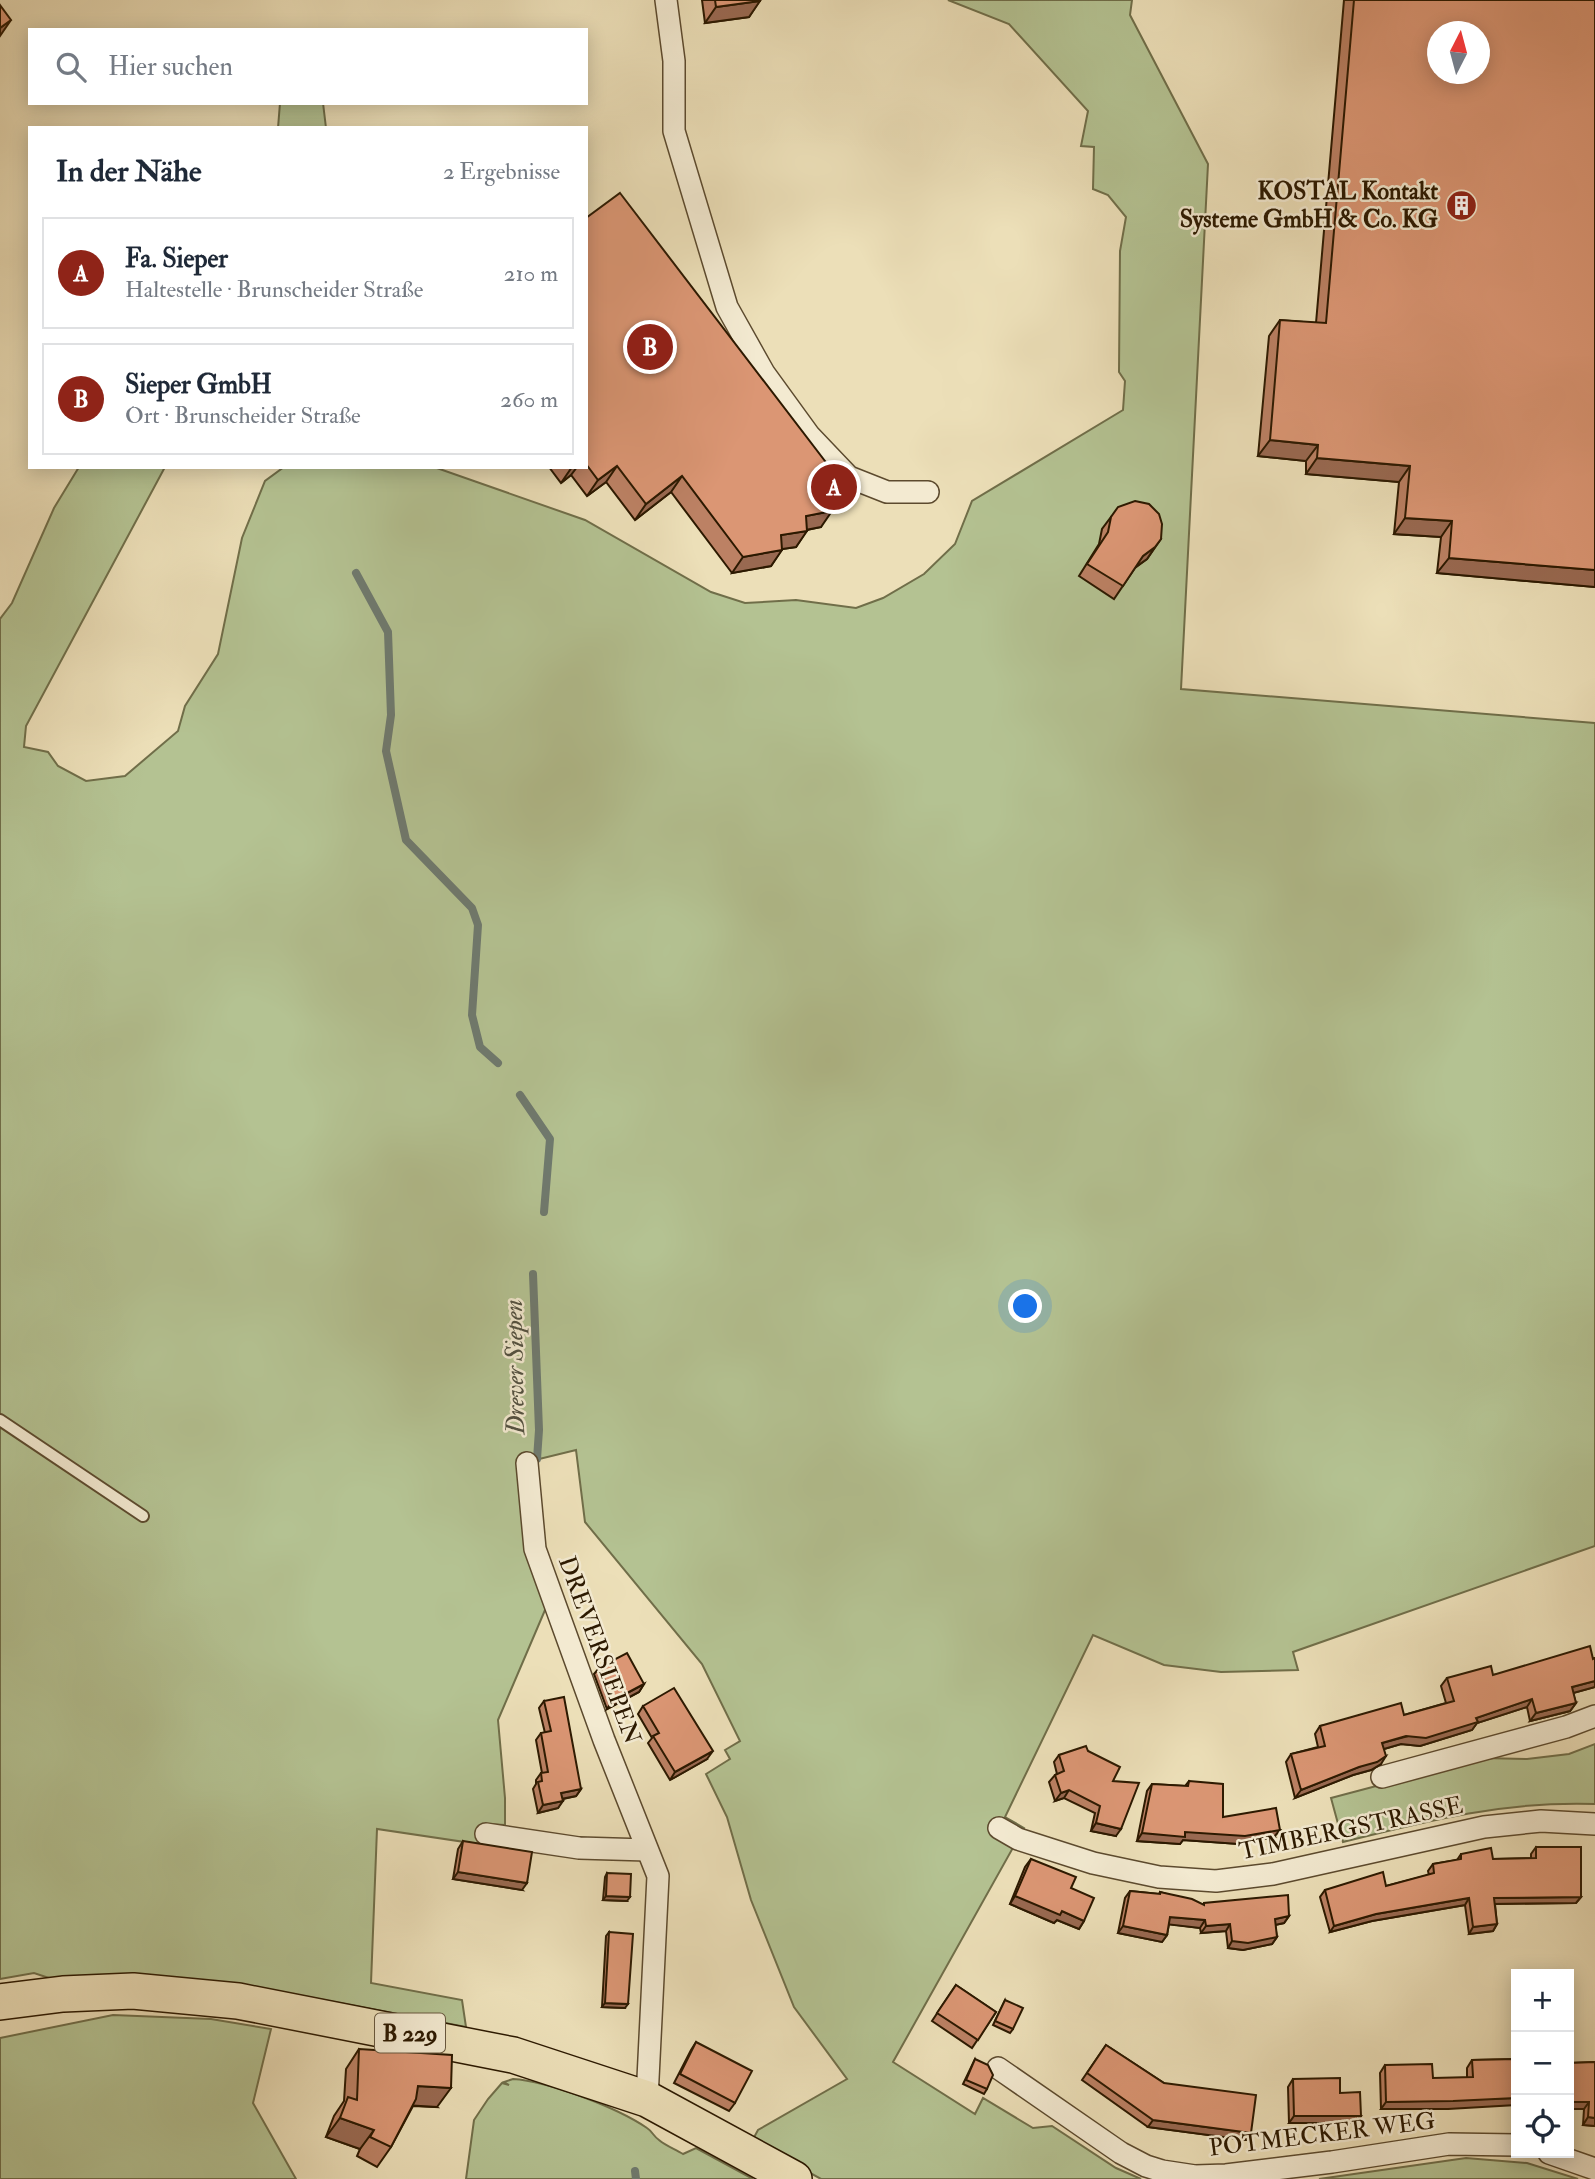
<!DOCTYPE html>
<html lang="de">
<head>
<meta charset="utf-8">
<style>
	body { margin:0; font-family:"IM FELL Double Pica",serif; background:#f2f2f3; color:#1f2937 }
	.controls { position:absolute; right:21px; bottom:21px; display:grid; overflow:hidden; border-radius:0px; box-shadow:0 4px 18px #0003 }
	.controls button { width:63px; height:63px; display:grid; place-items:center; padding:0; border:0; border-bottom:2px solid #e0e1e3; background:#fff; color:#1f2937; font:35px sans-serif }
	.compass { position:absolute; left:1427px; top:21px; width:63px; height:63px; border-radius:50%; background:#fff; box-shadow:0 4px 18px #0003; rotate:6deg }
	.you { position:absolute; left:1026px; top:1307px; width:24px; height:24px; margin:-18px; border:5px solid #fff; border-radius:50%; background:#1a73e8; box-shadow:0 0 0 10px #1a73e833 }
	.badge { display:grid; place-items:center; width:46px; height:46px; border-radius:50%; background:#8f2418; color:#fff; font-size:23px; font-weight:700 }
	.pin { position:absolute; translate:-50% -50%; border:4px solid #fff; box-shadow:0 2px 7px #0006 }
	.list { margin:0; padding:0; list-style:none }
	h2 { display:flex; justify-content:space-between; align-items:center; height:91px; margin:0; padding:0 28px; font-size:30px }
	h2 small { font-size:23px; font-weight:400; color:#747a83 }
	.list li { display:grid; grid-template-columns:46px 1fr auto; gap:21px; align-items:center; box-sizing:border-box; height:112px; margin:0 14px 14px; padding:0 14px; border:2px solid #e0e1e3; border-radius:0px }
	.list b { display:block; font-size:26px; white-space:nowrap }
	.list p { margin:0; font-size:23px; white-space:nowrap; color:#747a83 }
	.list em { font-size:23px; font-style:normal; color:#747a83 }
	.icon { flex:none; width:38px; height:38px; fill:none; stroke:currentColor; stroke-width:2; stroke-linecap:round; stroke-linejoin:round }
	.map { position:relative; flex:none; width:1595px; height:2179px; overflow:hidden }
	.search { position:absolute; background:#fff; box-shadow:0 4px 18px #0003; left:28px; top:28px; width:560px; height:77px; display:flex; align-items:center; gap:18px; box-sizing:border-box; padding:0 24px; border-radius:0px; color:#747a83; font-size:26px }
	.panel { position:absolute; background:#fff; box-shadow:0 4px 18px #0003; left:28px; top:126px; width:560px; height:343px; border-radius:0px }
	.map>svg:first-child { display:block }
	.green { fill:#b4c292; stroke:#706e49; stroke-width:2 }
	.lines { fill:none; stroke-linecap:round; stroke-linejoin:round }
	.stream { stroke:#6f7a6f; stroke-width:8 }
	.service-casing { stroke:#5c4a2e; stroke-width:14 }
	.minor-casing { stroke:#5c4a2e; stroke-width:24 }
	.primary-casing { stroke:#2c1900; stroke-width:38 }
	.service { stroke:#f3ead1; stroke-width:10 }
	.minor { stroke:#f3ead1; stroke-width:21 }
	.primary { stroke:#ecdfb8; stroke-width:35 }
	.wall { fill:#bc8164; stroke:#2c1900; stroke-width:2 }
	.shaded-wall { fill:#996951; stroke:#2c1900; stroke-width:2 }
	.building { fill:#db9674; stroke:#2c1900; stroke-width:2; fill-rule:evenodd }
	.labels { text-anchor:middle; stroke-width:5; stroke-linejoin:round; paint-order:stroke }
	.shield { fill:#f3ead1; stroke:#68583f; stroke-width:2 }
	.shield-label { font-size:23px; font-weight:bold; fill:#2c1900 }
	.poi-label { font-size:24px; font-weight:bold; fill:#2c1900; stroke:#f3ead1; text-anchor:end }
	.street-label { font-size:24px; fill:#2c1900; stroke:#f3ead1 }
	.water-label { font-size:26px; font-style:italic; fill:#535141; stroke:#f3ead1 }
</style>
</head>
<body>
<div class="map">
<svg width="1595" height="2179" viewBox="0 0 1595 2179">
	<rect width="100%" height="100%" fill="#ecdfb8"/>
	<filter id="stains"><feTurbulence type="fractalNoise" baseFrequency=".00286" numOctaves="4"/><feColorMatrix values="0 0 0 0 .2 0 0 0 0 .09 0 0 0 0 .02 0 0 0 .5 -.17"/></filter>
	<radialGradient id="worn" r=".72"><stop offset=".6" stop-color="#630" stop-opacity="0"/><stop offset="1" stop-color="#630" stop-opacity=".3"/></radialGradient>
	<g class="green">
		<path d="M948,0H1132L1130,15L1208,164L1181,689L1595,723V1546L1293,1652L1298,1670L1221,1672L1164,1665L1093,1635L1005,1817L1024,1828L893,2062L975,2114L983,2098L1033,2128L1052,2126L1116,2168L1141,2179H821L752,2141L758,2130L847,2079L794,2007L751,1900L727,1817L706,1774L730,1759L725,1750L740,1741L702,1664L585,1522L576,1450L535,1460L551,1596L498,1720L505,1798V1825L488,1824L485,1845L377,1829L371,1983L462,2000L466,2027L240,1984L58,1981L34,1973L0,1979V619L12,603L54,508L79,467H165L26,726L24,747L48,752L58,766L86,781L125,776L178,731L185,706L218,654L242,538L265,481L284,467H434L585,520L711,592L745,603L796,600L856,608L883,598L924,574L955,544L972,501L1123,410L1125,381L1119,372L1120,251L1126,217L1108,195L1093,189L1094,147L1081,146L1088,111L1009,24Z"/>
		<path d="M280,103H323L326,128H278Z"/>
		<path d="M1595,1744V1804C1504,1801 1430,1820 1343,1842L1331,1798L1482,1758L1527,1759L1569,1754Z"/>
		<path d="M113,2015L211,2019L271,2029L253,2103L296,2179H0V2038Z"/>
		<path d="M513,2079C548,2081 618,2108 647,2128C652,2131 654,2137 659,2140C666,2146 675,2149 683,2154L696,2148L753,2179H466L474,2120L488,2099L502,2083L509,2085L504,2082Z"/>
		<path d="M1466,2158L1527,2163L1578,2179H1319Z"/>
	</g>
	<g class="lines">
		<g class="stream">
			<path d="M356,573L388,632L391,715L386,751L406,840L472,908L478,925L472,1015L480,1047L498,1063"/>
			<path d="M520,1095L550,1139L544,1212"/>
			<path d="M533,1274L539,1430L537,1459"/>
			<path d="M635,2171L636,2179"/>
		</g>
		<defs>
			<path id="service" d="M0,1420L143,1516"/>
			<g id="minor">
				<path d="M666,0L674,61V131L727,307L764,373L809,435L849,477L887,492H928"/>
				<path d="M527,1463L535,1549L604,1740L658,1876L647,2099"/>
				<path d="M1382,1777L1566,1727L1595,1716"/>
				<path d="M999,1828L1018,1839L1093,1863L1159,1877L1216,1881L1273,1874L1484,1827L1541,1821L1595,1824"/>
				<path d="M486,1834L579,1848L647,1850"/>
				<path d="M998,2068L1121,2153L1146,2166L1162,2171L1195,2176L1226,2175L1332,2162L1449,2144L1516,2145"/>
				<path d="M1549,2153L1595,2169"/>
			</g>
			<path id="primary" d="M0,2002L63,1994L133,1991L238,2001L513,2055L647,2099L794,2179"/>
		</defs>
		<use href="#service" class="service-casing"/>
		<use href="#minor" class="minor-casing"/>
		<use href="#primary" class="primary-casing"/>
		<use href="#service" class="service"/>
		<use href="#minor" class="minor"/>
		<use href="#primary" class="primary"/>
	</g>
	<g class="wall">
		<path d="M702,0H760L749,17L705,23Z"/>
		<path d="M1344,0H1595V587L1437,573L1441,537L1394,534L1399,482L1306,474V461L1258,456L1269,336L1280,320L1316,323Z"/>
		<path d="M586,218L830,497L821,527L807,530L796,547L782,549L771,566L732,573L671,492L635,520L606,482L587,496L571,475L561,483L549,467H586Z"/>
		<path d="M1111,517L1161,539L1147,559L1135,568L1114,599L1079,576L1099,544L1102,529Z"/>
		<path d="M1595,1658V1687L1573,1693L1576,1703L1570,1711L1530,1721L1527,1707L1477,1723L1472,1730L1420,1746L1401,1744L1384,1749L1381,1764L1371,1770L1353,1775L1295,1798L1286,1762L1291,1754L1318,1747L1315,1734L1320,1726L1404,1715L1446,1703L1441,1686L1447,1678L1493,1675Z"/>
		<path d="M600,1667L644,1684L639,1692L607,1709L594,1674Z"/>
		<path d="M544,1701L581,1789L576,1796L563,1799L558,1808L538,1813L533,1789L536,1784V1780L541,1773H542L536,1740L541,1733H545L539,1708Z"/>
		<path d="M643,1706L707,1759L670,1780L648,1743L652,1738L638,1714Z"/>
		<path d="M1088,1751L1113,1781L1116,1836L1091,1831L1095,1813L1064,1798L1055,1801L1049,1782L1055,1775L1057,1774L1054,1762L1059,1755Z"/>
		<path d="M1189,1781L1223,1817L1274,1837L1239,1844L1183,1840L1180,1844L1137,1841L1147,1791L1152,1784L1185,1786Z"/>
		<path d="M463,1841L522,1890L453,1879L458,1849Z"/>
		<path d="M1536,1847L1581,1897L1576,1903L1495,1904L1497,1924L1493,1931L1469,1934L1465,1905L1372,1921L1330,1932L1320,1897L1325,1890L1386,1886L1429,1875L1428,1871L1433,1864L1457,1860L1461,1854L1493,1859L1531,1858V1854Z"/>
		<path d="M1031,1859L1071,1888L1084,1921L1079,1929L1057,1920L1054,1923L1010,1904L1025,1867Z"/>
		<path d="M607,1873L627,1901L603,1900L605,1877Z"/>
		<path d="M1130,1891L1159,1894L1160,1892L1203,1905L1204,1903L1289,1916L1284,1923L1275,1925L1277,1937L1272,1944L1243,1950L1228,1948L1226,1931L1201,1933L1200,1928L1169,1924L1167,1935L1162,1942L1118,1933L1125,1898Z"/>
		<path d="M609,1932L625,2008L602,2007L606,1936Z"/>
		<path d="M956,1985L996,2012L972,2048L932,2021Z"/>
		<path d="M1005,2000L1013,2029L1010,2033L993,2025Z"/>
		<path d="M696,2042L735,2103L729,2111L674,2083L691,2050Z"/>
		<path d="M1106,2045L1164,2083L1251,2133L1246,2140L1148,2127L1082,2080Z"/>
		<path d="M359,2049L437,2107L413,2106L391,2147L377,2167L357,2156L360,2149L326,2137L334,2116L344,2101L346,2069Z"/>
		<path d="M975,2059L987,2089L984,2094L963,2084Z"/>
		<path d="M1516,2059L1448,2109H1381L1380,2073L1385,2065L1433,2078H1467V2068L1472,2060Z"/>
		<path d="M1595,2062V2126L1583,2125L1584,2109H1569V2063Z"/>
		<path d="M1293,2079L1340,2093L1361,2116L1356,2123H1289L1288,2087Z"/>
	</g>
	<g class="shaded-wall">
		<path d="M760,1L749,17L705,23L716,7Z"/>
		<path d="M11,20L0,36V28Z"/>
		<path d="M1270,440L1318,445L1306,461L1258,456Z"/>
		<path d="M1317,458L1410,466L1399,482L1306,474Z"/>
		<path d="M617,466L606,482L587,496L598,480Z"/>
		<path d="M572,467H577L571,475L561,483Z"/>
		<path d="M682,476L671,492L635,520L646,504Z"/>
		<path d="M841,482L830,498V490Z"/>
		<path d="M832,511L821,527L795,532L806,516Z"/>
		<path d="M1405,518L1452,521L1441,537L1394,534Z"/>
		<path d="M807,531L796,547L769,551L781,535Z"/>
		<path d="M1155,547L1147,559L1134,568L1143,556Z"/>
		<path d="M782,550L771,566L732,573L743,557Z"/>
		<path d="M1449,558L1595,570V587L1437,573Z"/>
		<path d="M1595,1681V1687L1566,1695L1572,1687Z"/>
		<path d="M644,1684L639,1692L607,1709L612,1701Z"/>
		<path d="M1532,1699L1527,1707L1477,1723L1472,1730L1420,1746L1401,1744L1377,1751L1382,1743L1476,1718Z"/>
		<path d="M1576,1703L1570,1711L1530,1721L1536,1713Z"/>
		<path d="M713,1751L707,1759L670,1780L675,1772Z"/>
		<path d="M1386,1756L1381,1764L1371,1770L1353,1775L1295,1798L1301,1790Z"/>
		<path d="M581,1789L576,1796L556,1800L561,1793Z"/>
		<path d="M1069,1790L1064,1798L1055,1801L1061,1793Z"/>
		<path d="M563,1801L558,1808L538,1813L543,1805Z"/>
		<path d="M1096,1823L1121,1829L1116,1836L1091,1831Z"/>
		<path d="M1280,1830L1274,1837L1239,1844L1183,1840L1180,1844L1137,1841L1142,1833Z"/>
		<path d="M458,1872L527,1883L522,1890L453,1879Z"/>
		<path d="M606,1896L630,1897L627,1901L603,1900Z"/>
		<path d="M1015,1896L1062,1911L1084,1921L1079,1929L1057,1920L1054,1923L1010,1904Z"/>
		<path d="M1581,1897L1576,1903L1489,1904L1494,1898Z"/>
		<path d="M1469,1898L1465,1905L1372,1921L1330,1932L1334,1926L1376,1914Z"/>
		<path d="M1289,1916L1284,1923L1270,1926L1275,1919Z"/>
		<path d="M1170,1917L1205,1920L1200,1928L1165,1924Z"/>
		<path d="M1230,1924L1226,1931L1201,1933L1206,1926Z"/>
		<path d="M1497,1924L1493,1931L1469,1934L1473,1927Z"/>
		<path d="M1123,1926L1167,1935L1162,1942L1118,1933Z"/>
		<path d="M1277,1937L1272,1944L1243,1950L1228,1948L1232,1941Z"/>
		<path d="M605,2003L628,2004L625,2008L602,2007Z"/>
		<path d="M418,2086L451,2088L437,2107L404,2105Z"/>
		<path d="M1516,2098V2105L1448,2109H1381L1386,2102Z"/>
		<path d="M1569,2102H1589L1584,2109H1569Z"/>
		<path d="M1294,2116H1361L1356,2123H1289Z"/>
		<path d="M1588,2117L1595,2118V2126L1583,2125Z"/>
		<path d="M340,2118L374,2130L360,2149L326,2137Z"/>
		<path d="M1153,2120L1251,2133L1246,2140L1148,2127Z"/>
	</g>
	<g class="building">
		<path d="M715,0H760V1L716,7Z"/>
		<path d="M1354,0H1595V570L1449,558L1452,521L1405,518L1410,466L1317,458L1318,445L1270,440L1280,320L1326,323ZM1438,32H1480V74H1438Z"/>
		<path d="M0,5L11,20L0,28Z"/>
		<path d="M620,193L841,482L830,490L832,511L806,516L807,531L781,535L782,550L743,557L682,476L646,504L617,466L598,480L586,464V218Z"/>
		<path d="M1135,501L1149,504L1159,514L1162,524L1161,539L1155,547L1143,556L1123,586L1087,564L1108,532L1111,517L1118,507Z"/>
		<path d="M1590,1646L1593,1659L1595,1658V1681L1572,1687L1576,1703L1536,1713L1532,1699L1476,1718L1478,1722L1426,1738L1406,1736L1382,1743L1386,1756L1377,1762L1359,1767L1301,1790L1291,1754L1325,1746L1320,1726L1401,1703L1404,1715L1454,1701L1447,1678L1491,1666L1493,1675Z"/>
		<path d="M627,1653L644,1684L612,1701L600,1667Z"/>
		<path d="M674,1688L713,1751L675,1772L653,1736L659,1733L643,1706Z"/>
		<path d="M564,1697L581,1789L561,1793L563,1801L543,1805L538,1782L542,1781L541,1773L548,1772L541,1733L551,1731L544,1701Z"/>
		<path d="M1086,1746L1088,1751L1120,1767L1113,1781L1139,1783L1121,1829L1096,1823L1100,1806L1069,1790L1061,1793L1055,1775L1064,1771L1059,1755Z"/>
		<path d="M1189,1781L1223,1784V1817L1276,1808L1280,1830L1245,1836L1185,1832V1837L1142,1833L1152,1784L1188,1786Z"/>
		<path d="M463,1841L532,1852L527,1883L458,1872Z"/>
		<path d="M1536,1847H1581V1897L1494,1898L1497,1924L1473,1927L1469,1898L1376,1914L1334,1926L1325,1890L1383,1872L1386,1886L1434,1873L1433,1864L1461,1859V1854L1491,1848L1493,1859L1536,1858Z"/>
		<path d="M1031,1859L1076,1877L1071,1888L1094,1898L1084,1921L1062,1911L1060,1915L1015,1896Z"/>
		<path d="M607,1873L631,1874L630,1897L606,1896Z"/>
		<path d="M1130,1891L1160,1894V1892L1192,1899L1204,1905V1903L1288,1895L1289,1916L1275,1919L1277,1937L1248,1943L1232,1941L1230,1924L1206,1926L1205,1920L1170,1917L1167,1935L1123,1926Z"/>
		<path d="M609,1932L633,1934L628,2004L605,2003Z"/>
		<path d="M956,1985L996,2012L978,2040L937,2013Z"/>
		<path d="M1005,2000L1023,2008L1013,2029L995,2021Z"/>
		<path d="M696,2042L752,2071L735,2103L680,2074Z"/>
		<path d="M1106,2045L1164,2083L1256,2095L1251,2133L1153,2120L1087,2073Z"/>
		<path d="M359,2049L452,2055L451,2088L418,2086L416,2099L391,2147L370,2137L374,2130L340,2118L348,2097L357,2100Z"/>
		<path d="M975,2059L988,2065L993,2075L987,2089L966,2080Z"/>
		<path d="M1516,2059V2098L1453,2101L1386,2102L1385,2065L1432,2064L1433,2078L1473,2077L1472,2060Z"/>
		<path d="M1595,2062V2118L1588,2117L1589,2102H1569V2063Z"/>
		<path d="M1340,2078V2093L1360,2092L1361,2116H1294L1293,2079Z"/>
	</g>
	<defs>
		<symbol id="building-disc" viewBox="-11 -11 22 22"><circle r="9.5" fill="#8f2418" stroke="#f3ead1"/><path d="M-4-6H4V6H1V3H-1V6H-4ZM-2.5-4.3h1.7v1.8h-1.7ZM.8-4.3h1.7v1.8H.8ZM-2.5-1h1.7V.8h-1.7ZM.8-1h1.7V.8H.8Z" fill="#fff"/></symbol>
	</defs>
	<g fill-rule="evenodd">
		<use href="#building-disc" x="1444" y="188" width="35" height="35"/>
	</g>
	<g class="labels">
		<rect class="shield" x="375" y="2013.5" width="70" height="39" rx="5"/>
		<g class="shield-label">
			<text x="410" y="2041">B 229</text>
		</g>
		<g class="poi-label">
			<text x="1438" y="199">KOSTAL Kontakt<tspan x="1438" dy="28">Systeme GmbH &amp; Co. KG</tspan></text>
		</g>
		<g class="street-label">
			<text transform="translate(600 1650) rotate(70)" y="8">DREVERSIEPEN</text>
			<text transform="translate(1351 1828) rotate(-12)" y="8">TIMBERGSTRASSE</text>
			<text transform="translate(1322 2134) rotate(-7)" y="8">POTMECKER WEG</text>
		</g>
		<g class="water-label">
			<text transform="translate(514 1367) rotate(-91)" y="9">Drever Siepen</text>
		</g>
	</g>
	<rect width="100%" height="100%" filter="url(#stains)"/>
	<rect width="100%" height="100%" fill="url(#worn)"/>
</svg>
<div class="controls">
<button>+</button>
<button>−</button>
<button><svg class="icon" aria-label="locate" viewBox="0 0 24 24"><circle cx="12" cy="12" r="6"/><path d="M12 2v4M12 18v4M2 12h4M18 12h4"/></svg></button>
</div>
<svg class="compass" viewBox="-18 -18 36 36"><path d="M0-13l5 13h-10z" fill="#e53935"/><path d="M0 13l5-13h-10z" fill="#747a83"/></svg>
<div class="you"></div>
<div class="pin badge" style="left:834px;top:487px">A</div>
<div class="pin badge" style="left:650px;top:347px">B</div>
<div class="search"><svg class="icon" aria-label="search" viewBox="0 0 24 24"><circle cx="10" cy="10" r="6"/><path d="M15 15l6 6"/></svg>Hier suchen</div>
<section class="panel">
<h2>In der Nähe<small>2 Ergebnisse</small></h2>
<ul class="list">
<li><span class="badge">A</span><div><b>Fa. Sieper</b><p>Haltestelle · Brunscheider Straße</p></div><em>210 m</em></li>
<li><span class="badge">B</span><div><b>Sieper GmbH</b><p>Ort · Brunscheider Straße</p></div><em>260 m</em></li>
</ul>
</section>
</div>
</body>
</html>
